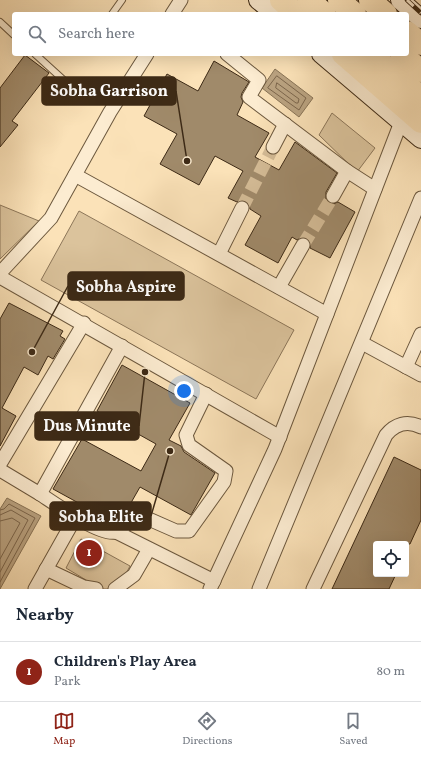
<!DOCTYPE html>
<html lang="en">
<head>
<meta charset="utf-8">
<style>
	body { margin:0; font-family:Vollkorn,serif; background:#f2f2f3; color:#1f2937 }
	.controls { position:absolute; right:12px; bottom:12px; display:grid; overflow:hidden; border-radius:4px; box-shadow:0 4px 16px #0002 }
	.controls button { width:36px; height:36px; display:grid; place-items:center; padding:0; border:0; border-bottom:1px solid #e0e1e3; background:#fff; color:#1f2937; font:20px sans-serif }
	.you { position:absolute; left:184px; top:391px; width:14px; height:14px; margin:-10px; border:3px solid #fff; border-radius:50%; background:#1a73e8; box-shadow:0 0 0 6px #1a73e833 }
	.badge { display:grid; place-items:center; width:26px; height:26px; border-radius:50%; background:#8f2418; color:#fff; font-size:13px; font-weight:700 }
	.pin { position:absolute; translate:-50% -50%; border:2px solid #fff; box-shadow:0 1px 4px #0006 }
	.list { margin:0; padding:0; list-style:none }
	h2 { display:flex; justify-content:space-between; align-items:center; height:52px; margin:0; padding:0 16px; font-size:17px }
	h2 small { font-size:13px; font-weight:400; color:#747a83 }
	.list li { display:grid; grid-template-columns:26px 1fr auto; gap:12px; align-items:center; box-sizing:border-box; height:60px; padding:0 16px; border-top:1px solid #e0e1e3 }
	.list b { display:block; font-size:15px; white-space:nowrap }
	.list p { margin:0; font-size:13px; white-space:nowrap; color:#747a83 }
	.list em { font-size:13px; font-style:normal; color:#747a83 }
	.icon { flex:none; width:22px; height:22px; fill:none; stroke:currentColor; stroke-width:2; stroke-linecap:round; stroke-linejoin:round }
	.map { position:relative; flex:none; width:421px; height:589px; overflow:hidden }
	.search { position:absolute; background:#fff; box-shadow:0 4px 16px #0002; left:12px; right:12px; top:12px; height:44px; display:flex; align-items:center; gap:10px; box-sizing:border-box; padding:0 14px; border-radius:4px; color:#747a83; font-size:15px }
	.sheet { height:112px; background:#fff }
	nav { display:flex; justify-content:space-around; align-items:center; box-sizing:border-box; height:56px; border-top:1px solid #e0e1e3; background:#fff; font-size:11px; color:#747a83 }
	nav a { display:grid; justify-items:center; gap:2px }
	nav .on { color:#8f2418 }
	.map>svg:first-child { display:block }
	.green { fill:#dbc39c; stroke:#8c7659 }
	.water { fill:#baa381; stroke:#887356 }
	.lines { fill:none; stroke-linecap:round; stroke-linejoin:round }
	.shore { stroke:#7c664c; stroke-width:1 }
	.building { fill:#a08a6a; stroke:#3d2a16 }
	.street-tunnel { stroke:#d5bd98; stroke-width:13; stroke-dasharray:13 6; stroke-linecap:butt }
	.lane-casing { stroke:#6c583e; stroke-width:8 }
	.street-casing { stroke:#6c583e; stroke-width:15 }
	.secondary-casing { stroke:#3d2a16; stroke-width:20 }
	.highway-casing { stroke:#3d2a16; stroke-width:24 }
	.lane { stroke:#fcecd1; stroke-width:6 }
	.street { stroke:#fcecd1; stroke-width:13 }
	.secondary { stroke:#fcecd1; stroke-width:18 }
	.highway { stroke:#fbe2b8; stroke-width:22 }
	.rail-casing { stroke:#3d2a16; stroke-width:4.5 }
	.rail { stroke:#fcecd1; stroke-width:3; stroke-dasharray:9; stroke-linecap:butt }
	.leader { fill:none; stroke:#3d2a16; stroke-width:1.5 }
	.callout-dot { fill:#3d2a16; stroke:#fcecd1; stroke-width:1.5 }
	.callout { fill:#3d2a16; stroke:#3d2a16; stroke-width:1.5 }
	.callout-label { font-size:16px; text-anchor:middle; font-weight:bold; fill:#fff }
</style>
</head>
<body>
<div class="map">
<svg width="421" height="589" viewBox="0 0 421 589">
	<rect width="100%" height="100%" fill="#fbe2b8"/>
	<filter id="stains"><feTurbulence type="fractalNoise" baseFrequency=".005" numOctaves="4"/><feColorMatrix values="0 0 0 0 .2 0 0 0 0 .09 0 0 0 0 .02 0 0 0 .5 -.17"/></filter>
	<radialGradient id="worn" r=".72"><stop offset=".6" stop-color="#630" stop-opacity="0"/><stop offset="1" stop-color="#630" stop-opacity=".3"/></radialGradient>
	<g class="green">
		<path d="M332,113L375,148L357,172L319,135Z"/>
		<path d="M0,205L39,221L0,259Z"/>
		<path d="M79,211L294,330L256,399L41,280Z"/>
		<path d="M81,539L130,566L118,589H101L66,568Z"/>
	</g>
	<g class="water">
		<path d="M275,69L313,98L299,117L262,88Z"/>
		<path d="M7,498L41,516L0,589V509Z"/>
	</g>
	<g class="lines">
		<g class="shore">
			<path d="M277,76L306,98L299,110L268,88Z"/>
			<path d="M277,83L299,99L298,103H296L276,88Z"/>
			<path d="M0,510L4,509L9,504L35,518L0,582"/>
			<path d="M0,515L11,510L28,520L0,572"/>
			<path d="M0,521L12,518L20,523L0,559"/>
		</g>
	</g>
	<g class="building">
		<path d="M25,55L49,73L12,121L18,125L0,147V88Z"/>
		<path d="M214,61L249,82L242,93L241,97L243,102L237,115L269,133L255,157L279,170L295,142L337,173L326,192V200L333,204L338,202L355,212L330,258L310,248V241L303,237L297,240L292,237L278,263L245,245L261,216L250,209L249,204L246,201L241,200L237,202L228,198L243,171L215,156L199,185L160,164L177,134L144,116L167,74L198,91Z"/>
		<path d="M9,303L63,331L60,336L65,339L53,359L48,356L38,375L24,367L2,408L16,416L0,446V319Z"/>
		<path d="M122,365L190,403L169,440L181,446L184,452L215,473L191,515L140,487L124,515L115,523L53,489L82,439L141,471L156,444L97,411Z"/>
		<path d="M394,457L421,470V520L410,544H376V574H396L389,589H332Z"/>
	</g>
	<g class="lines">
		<g class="street-tunnel">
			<path d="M242,208L273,147"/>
			<path d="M303,245L333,196"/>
		</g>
		<defs>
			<g id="lane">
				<path d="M112,14L122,0"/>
				<path d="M0,22L14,35"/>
				<path d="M35,54L68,84"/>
			</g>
			<g id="street">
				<path d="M172,14L181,0"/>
				<path d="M227,54L259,80L249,97L347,171L375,189"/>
				<path d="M273,147L285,124"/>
				<path d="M75,175L327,314"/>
				<path d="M333,196L347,171"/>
				<path d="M219,254L242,208"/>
				<path d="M0,273L51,218L110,112L147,54"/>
				<path d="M0,277L280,437"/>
				<path d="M279,287L303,245"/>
				<path d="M362,343L421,375"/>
				<path d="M406,367L421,334"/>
				<path d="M0,464L84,323"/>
				<path d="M0,470L40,494L122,346"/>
				<path d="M40,494C54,503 100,536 115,532C123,530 130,520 135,513L176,531H189L224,482L226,471L189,445L186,435L206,394"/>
				<path d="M116,532L214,581"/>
				<path d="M46,569L84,587L96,589"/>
				<path d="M35,589L75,518"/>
				<path d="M115,589L134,575L149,549"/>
				<path d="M210,589L275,449L401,122"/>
				<path d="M259,589L421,198"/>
				<path d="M313,589L386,435C395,424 407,420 421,427"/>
			</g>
			<g id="secondary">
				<path d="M258,0L275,14"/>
				<path d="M400,0L421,19"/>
				<path d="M321,54L421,139"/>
			</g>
			<g id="highway">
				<path d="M281,0L297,14"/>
				<path d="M309,0L325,14"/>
				<path d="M339,0L355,14"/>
				<path d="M370,0L386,14"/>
				<path d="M407,32L421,44"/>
				<path d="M343,54L421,122"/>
				<path d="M371,54L421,97"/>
				<path d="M401,54L421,71"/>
			</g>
		</defs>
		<use href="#lane" class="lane-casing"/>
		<use href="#street" class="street-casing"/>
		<use href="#secondary" class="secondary-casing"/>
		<use href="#highway" class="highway-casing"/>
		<use href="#lane" class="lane"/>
		<use href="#street" class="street"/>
		<use href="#secondary" class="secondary"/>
		<use href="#highway" class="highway"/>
		<defs>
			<path id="rail" d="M407,0L421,13"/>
		</defs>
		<use href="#rail" class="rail-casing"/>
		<use href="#rail" class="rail"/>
	</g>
	<path class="leader" d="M187 161L176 91M32 352L68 286M145 372L139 426M170 451L151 516"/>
	<g class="callout-dot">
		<circle cx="187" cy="161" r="4"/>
		<circle cx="32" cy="352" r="4"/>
		<circle cx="145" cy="372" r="4"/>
		<circle cx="170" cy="451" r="4"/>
	</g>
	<g class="callout">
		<rect x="42" y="77" width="134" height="28" rx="4"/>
		<rect x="68" y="272" width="116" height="28" rx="4"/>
		<rect x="35" y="412" width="104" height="28" rx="4"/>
		<rect x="50" y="502" width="101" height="28" rx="4"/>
	</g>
	<g class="callout-label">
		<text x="109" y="96">Sobha Garrison</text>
		<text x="126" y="292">Sobha Aspire</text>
		<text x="87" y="431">Dus Minute</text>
		<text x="101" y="522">Sobha Elite</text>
	</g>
	<rect width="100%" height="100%" filter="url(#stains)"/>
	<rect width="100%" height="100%" fill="url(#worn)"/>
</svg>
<div class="controls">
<button><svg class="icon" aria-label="locate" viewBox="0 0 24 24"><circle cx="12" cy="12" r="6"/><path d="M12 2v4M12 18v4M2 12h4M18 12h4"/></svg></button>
</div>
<div class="you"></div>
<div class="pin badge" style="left:89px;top:553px">1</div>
<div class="search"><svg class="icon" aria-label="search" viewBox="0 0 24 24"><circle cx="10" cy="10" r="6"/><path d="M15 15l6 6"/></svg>Search here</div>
</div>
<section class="sheet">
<h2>Nearby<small></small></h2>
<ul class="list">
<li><span class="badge">1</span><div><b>Children's Play Area</b><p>Park</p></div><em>80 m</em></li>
</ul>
</section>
<nav>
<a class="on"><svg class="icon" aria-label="map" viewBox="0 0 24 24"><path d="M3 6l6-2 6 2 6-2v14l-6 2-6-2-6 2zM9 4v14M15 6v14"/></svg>Map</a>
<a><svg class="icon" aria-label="directions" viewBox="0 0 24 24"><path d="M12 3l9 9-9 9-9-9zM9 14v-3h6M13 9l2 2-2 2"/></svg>Directions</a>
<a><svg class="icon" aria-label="saved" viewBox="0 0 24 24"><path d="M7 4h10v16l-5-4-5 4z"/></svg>Saved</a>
</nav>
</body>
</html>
